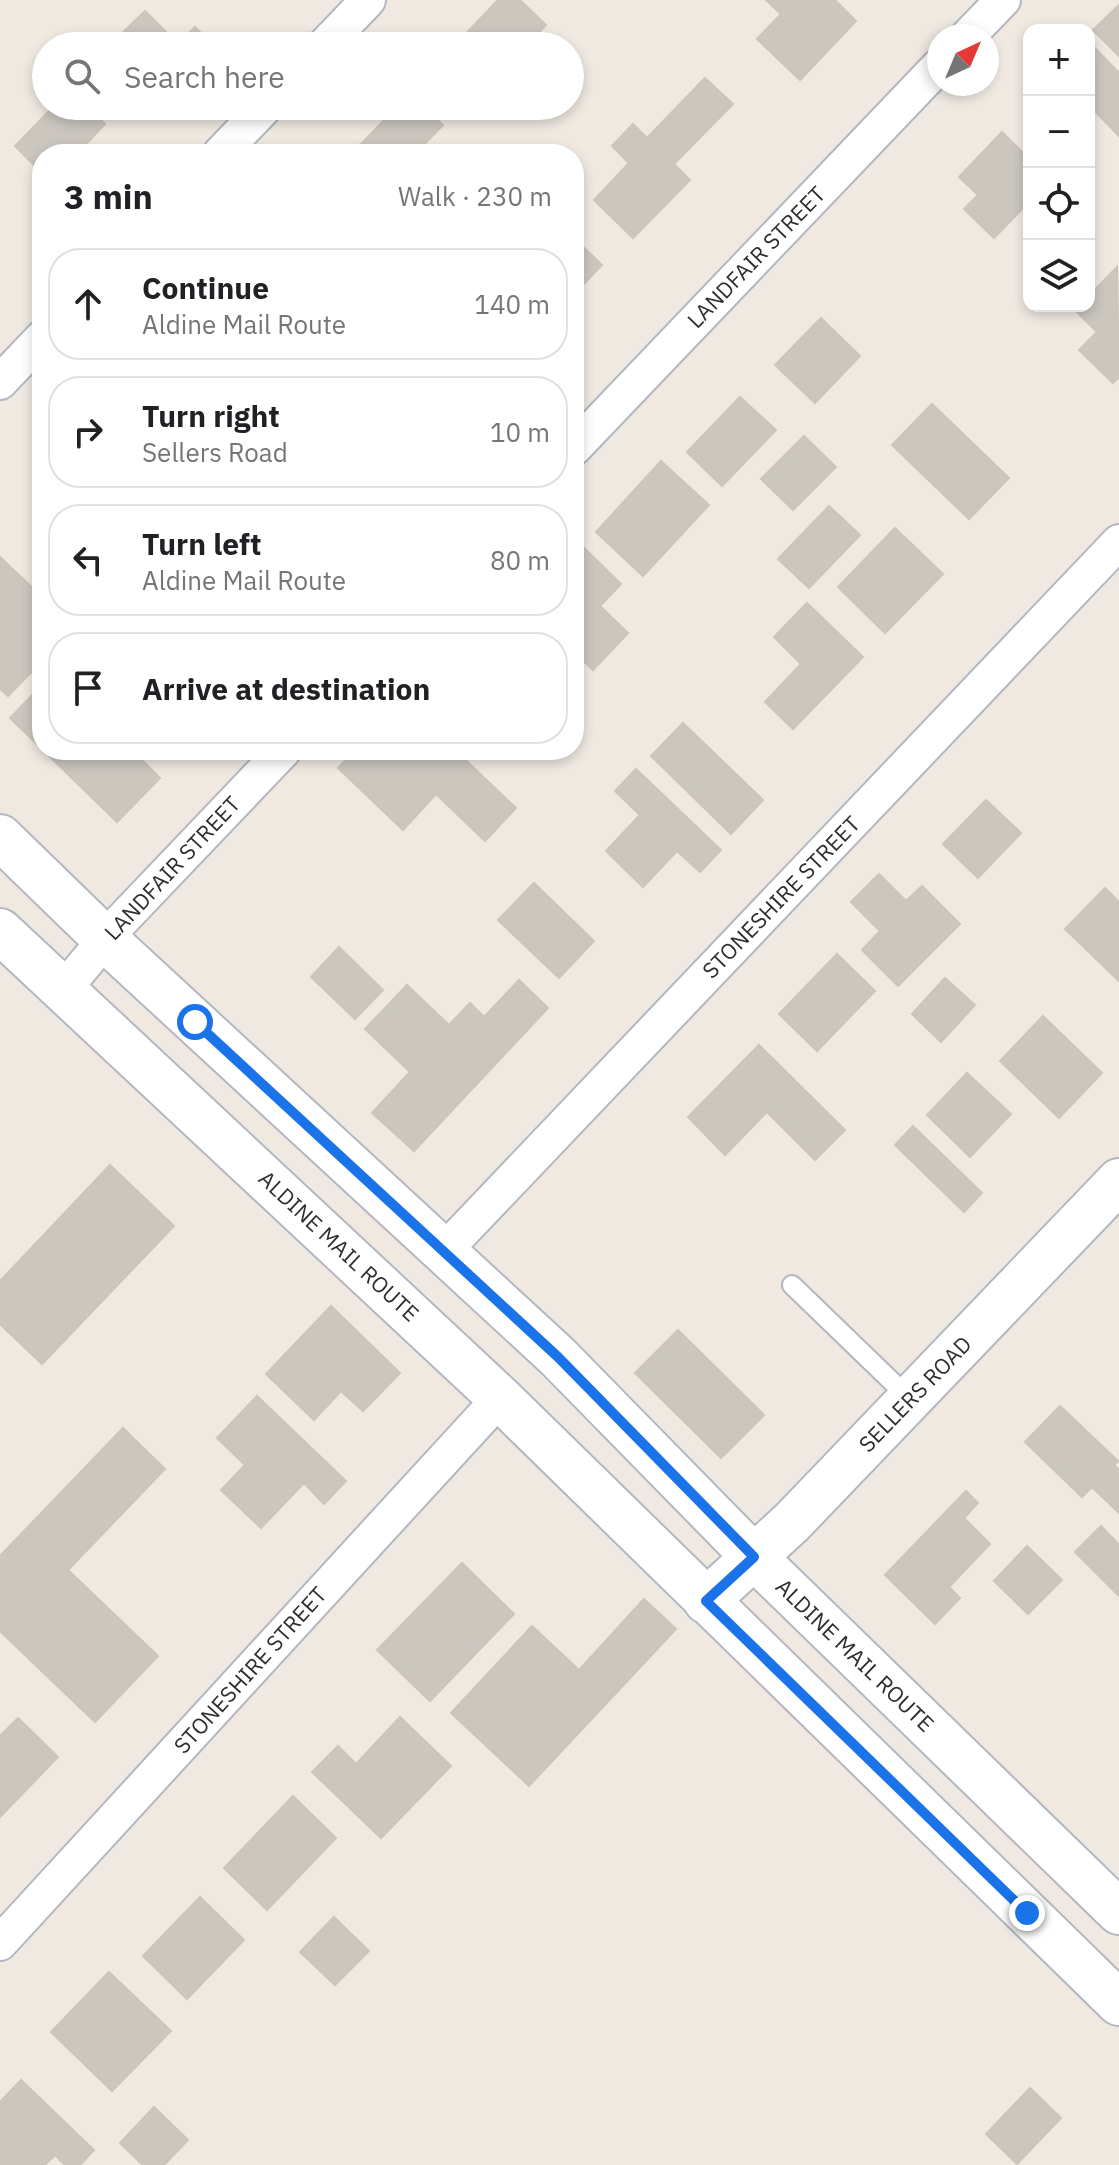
<!DOCTYPE html>
<html lang="en">
<head>
<meta charset="utf-8">
<style>
	body { margin:0; font-family:"IBM Plex Sans",sans-serif; background:#f2f2f2; color:#202124 }
	.controls { position:absolute; right:24px; top:24px; display:grid; overflow:hidden; border-radius:16px; box-shadow:0 4px 12px #0003 }
	.controls button { width:72px; height:72px; display:grid; place-items:center; padding:0; border:0; border-bottom:2px solid #e0e0e0; background:#fff; color:#202124; font:40px sans-serif }
	.compass { position:absolute; left:927px; top:24px; width:72px; height:72px; border-radius:50%; background:#fff; box-shadow:0 4px 12px #0003; rotate:44deg }
	.stop { position:absolute; width:24px; height:24px; margin:-18px; border:6px solid #1a73e8; border-radius:50%; background:#fff }
	.stop.end { background:#1a73e8; border-color:#fff; box-shadow:0 2px 8px #0008 }
	.list { margin:0; padding:0; list-style:none }
	h2 { display:flex; justify-content:space-between; align-items:center; height:104px; margin:0; padding:0 32px; font-size:34px }
	h2 small { font-size:26px; font-weight:400; color:#757577 }
	.list li { display:grid; grid-template-columns:52px 1fr auto; gap:24px; align-items:center; box-sizing:border-box; height:112px; margin:0 16px 16px; padding:0 16px; border:2px solid #e0e0e0; border-radius:32px }
	.list b { display:block; font-size:30px; white-space:nowrap }
	.list p { margin:0; font-size:26px; white-space:nowrap; color:#757577 }
	.list em { font-size:26px; font-style:normal; color:#757577 }
	.icon { flex:none; width:44px; height:44px; fill:none; stroke:currentColor; stroke-width:2; stroke-linecap:round; stroke-linejoin:round }
	.map { position:relative; flex:none; width:1119px; height:2165px; overflow:hidden }
	.search { position:absolute; background:#fff; box-shadow:0 4px 12px #0003; left:32px; top:32px; width:552px; height:88px; display:flex; align-items:center; gap:20px; box-sizing:border-box; padding:0 28px; border-radius:44px; color:#757577; font-size:30px }
	.panel { position:absolute; background:#fff; box-shadow:0 4px 12px #0003; left:32px; top:144px; width:552px; height:616px; border-radius:32px }
	.map>svg:first-child { display:block }
	.building { fill:#cbc7bf; stroke:#cbc5ba; stroke-width:2 }
	.lines { fill:none; stroke-linecap:round; stroke-linejoin:round }
	.lane-casing { stroke:#b4b7c1; stroke-width:22 }
	.street-casing { stroke:#b4b7c1; stroke-width:38 }
	.secondary-casing { stroke:#b4b7c1; stroke-width:48 }
	.lane { stroke:#fff; stroke-width:18 }
	.street { stroke:#fff; stroke-width:34 }
	.secondary { stroke:#fff; stroke-width:44 }
	.route { stroke:#1a73e8; stroke-width:10 }
	.labels { text-anchor:middle; stroke-width:7; stroke-linejoin:round; paint-order:stroke }
	.street-label { font-size:22px; fill:#2e2e2e; stroke:#fff }
</style>
</head>
<body>
<div class="map">
<svg width="1119" height="2165" viewBox="0 0 1119 2165">
	<rect width="100%" height="100%" fill="#efe9e1"/>
	<g class="building">
		<path d="M498,0H520L546,25L526,46H454Z"/>
		<path d="M835,0L856,21L800,80L757,39L781,14L767,1Z"/>
		<path d="M1119,5V56L1093,30Z"/>
		<path d="M145,11L178,44L195,27L214,46H109Z"/>
		<path d="M1089,42L1119,73V136L1089,105Z"/>
		<path d="M705,78L733,104L674,164L690,180L633,238L594,200L629,163L612,146L633,124L647,138Z"/>
		<path d="M54,106H87L105,124L77,154H42V173L15,146Z"/>
		<path d="M398,106H423L443,125L415,154H365L358,147Z"/>
		<path d="M1002,132L1029,159V202L994,238L964,209L978,195L959,177Z"/>
		<path d="M574,238L602,265L574,294Z"/>
		<path d="M1117,267L1119,377L1113,383L1079,350L1097,332L1075,310L1079,306H1089V296Z"/>
		<path d="M821,318L860,356L815,403L775,365Z"/>
		<path d="M740,397L776,430L722,486L687,452Z"/>
		<path d="M932,404L1009,478L969,519L892,445Z"/>
		<path d="M804,436L836,467L793,510L761,479Z"/>
		<path d="M661,461L709,505L643,576L596,532Z"/>
		<path d="M829,506L860,535L809,588L778,559Z"/>
		<path d="M895,528L943,574L885,633L838,587Z"/>
		<path d="M578,542L621,584L600,606L628,633L593,670L574,652V546Z"/>
		<path d="M0,557L42,597V661L8,696L0,689Z"/>
		<path d="M807,603L863,657L793,729L765,702L801,664L774,637Z"/>
		<path d="M42,685V749L10,718Z"/>
		<path d="M683,723L763,800L731,834L651,756Z"/>
		<path d="M43,750H140L136,754L160,778L117,822Z"/>
		<path d="M355,750H455L516,808L485,841L436,794L403,830L338,768Z"/>
		<path d="M636,769L721,850L700,872L677,851L643,887L606,851L640,815L615,791Z"/>
		<path d="M986,800L1021,833L978,878L943,844Z"/>
		<path d="M879,874L906,901L922,886L960,924L898,986L862,950L880,931L851,902Z"/>
		<path d="M534,883L594,941L559,978L498,920Z"/>
		<path d="M1105,888L1119,902V981L1065,929Z"/>
		<path d="M339,947L383,990L355,1019L311,977Z"/>
		<path d="M837,954L875,991L817,1051L779,1014Z"/>
		<path d="M945,978L975,1005L941,1042L912,1014Z"/>
		<path d="M519,980L548,1008L414,1151L372,1113L410,1072L365,1029L407,985L449,1025L470,1003L484,1017Z"/>
		<path d="M1043,1016L1102,1073L1059,1118L1000,1061Z"/>
		<path d="M759,1045L845,1130L815,1160L767,1112L725,1155L688,1117Z"/>
		<path d="M967,1073L1011,1114L970,1157L927,1115Z"/>
		<path d="M913,1126L982,1193L964,1212L895,1145Z"/>
		<path d="M110,1165L174,1226L42,1364L0,1324V1281Z"/>
		<path d="M331,1306L400,1373L363,1411L341,1391L314,1420L266,1374Z"/>
		<path d="M678,1330L764,1415L721,1458L635,1373Z"/>
		<path d="M257,1396L346,1481L324,1504L304,1483L261,1528L221,1490L245,1465L217,1438Z"/>
		<path d="M1060,1406L1118,1461L1114,1465L1119,1470V1513L1092,1487L1082,1497L1025,1442Z"/>
		<path d="M123,1428L165,1469L68,1570L158,1656L95,1722L0,1631V1556Z"/>
		<path d="M966,1491L978,1503L964,1518L990,1544L949,1587L960,1598L935,1624L885,1575Z"/>
		<path d="M1101,1526L1119,1545V1596L1075,1552Z"/>
		<path d="M1027,1546L1062,1580L1028,1614L994,1581Z"/>
		<path d="M462,1563L514,1614L430,1701L377,1650Z"/>
		<path d="M644,1599L676,1629L529,1786L451,1713L532,1626L579,1670Z"/>
		<path d="M400,1717L451,1766L381,1838L312,1772L338,1746L356,1764Z"/>
		<path d="M18,1718L58,1757L0,1817V1736Z"/>
		<path d="M293,1796L336,1838L267,1910L224,1868Z"/>
		<path d="M200,1897L244,1940L187,1999L143,1956Z"/>
		<path d="M334,1917L369,1951L335,1985L300,1952Z"/>
		<path d="M109,1972L171,2031L112,2091L51,2032Z"/>
		<path d="M21,2080L94,2150L80,2165H65L55,2155L45,2165H0V2102Z"/>
		<path d="M1030,2088L1061,2118L1017,2164L986,2134Z"/>
		<path d="M154,2107L188,2140L164,2165H143L120,2143Z"/>
	</g>
	<g class="lines">
		<defs>
			<path id="lane" d="M792,1285L911,1400"/>
			<g id="street">
				<path d="M968,36L1003,0"/>
				<path d="M324,46L368,0"/>
				<path d="M220,154L266,106"/>
				<path d="M0,382L42,338"/>
				<path d="M574,448L939,66"/>
				<path d="M63,990L120,922L284,750"/>
				<path d="M443,1252L1119,542"/>
				<path d="M0,1943L500,1398"/>
			</g>
			<g id="secondary">
				<path d="M0,837L105,939L558,1357L754,1557L1119,1912"/>
				<path d="M0,931L500,1398L1119,2003"/>
				<path d="M706,1601L792,1522L1119,1181"/>
			</g>
		</defs>
		<use href="#lane" class="lane-casing"/>
		<use href="#street" class="street-casing"/>
		<use href="#secondary" class="secondary-casing"/>
		<use href="#lane" class="lane"/>
		<use href="#street" class="street"/>
		<use href="#secondary" class="secondary"/>
	</g>
	<g class="lines">
		<path class="route" d="M195,1022L558,1357L754,1557L706,1601L1027,1913"/>
	</g>
	<g class="labels">
		<g class="street-label">
			<text transform="translate(756 257) rotate(-46)" y="8">LANDFAIR STREET</text>
			<text transform="translate(172 868) rotate(-47)" y="8">LANDFAIR STREET</text>
			<text transform="translate(781 897) rotate(-46)" y="8">STONESHIRE STREET</text>
			<text transform="translate(339 1246) rotate(43)" y="8">ALDINE MAIL ROUTE</text>
			<text transform="translate(915 1394) rotate(-46)" y="8">SELLERS ROAD</text>
			<text transform="translate(855 1655) rotate(44)" y="8">ALDINE MAIL ROUTE</text>
			<text transform="translate(250 1670) rotate(-48)" y="8">STONESHIRE STREET</text>
		</g>
	</g>
</svg>
<div class="controls">
<button>+</button>
<button>−</button>
<button><svg class="icon" aria-label="locate" viewBox="0 0 24 24"><circle cx="12" cy="12" r="6"/><path d="M12 2v4M12 18v4M2 12h4M18 12h4"/></svg></button>
<button><svg class="icon" aria-label="layers" viewBox="0 0 24 24"><path d="M12 4l9 5-9 5-9-5zM3 14l9 5 9-5"/></svg></button>
</div>
<svg class="compass" viewBox="-18 -18 36 36"><path d="M0-13l5 13h-10z" fill="#e53935"/><path d="M0 13l5-13h-10z" fill="#757577"/></svg>
<div class="stop" style="left:195px;top:1022px"></div>
<div class="stop end" style="left:1027px;top:1913px"></div>
<div class="search"><svg class="icon" aria-label="search" viewBox="0 0 24 24"><circle cx="10" cy="10" r="6"/><path d="M15 15l6 6"/></svg>Search here</div>
<section class="panel">
<h2>3 min<small>Walk · 230 m</small></h2>
<ul class="list">
<li><svg class="icon" aria-label="ahead" viewBox="0 0 24 24"><path d="M12 20V5M6 11l6-6 6 6"/></svg><div><b>Continue</b><p>Aldine Mail Route</p></div><em>140 m</em></li>
<li><svg class="icon" aria-label="right" viewBox="0 0 24 24"><path d="M7 20v-9h11M14 6l5 5-5 5"/></svg><div><b>Turn right</b><p>Sellers Road</p></div><em>10 m</em></li>
<li><svg class="icon" aria-label="left" viewBox="0 0 24 24"><path d="M17 20v-9H6M10 6l-5 5 5 5"/></svg><div><b>Turn left</b><p>Aldine Mail Route</p></div><em>80 m</em></li>
<li><svg class="icon" aria-label="arrive" viewBox="0 0 24 24"><path d="M6 21V4h12l-3 4 3 4H6"/></svg><div><b>Arrive at destination</b></div></li>
</ul>
</section>
</div>
</body>
</html>
